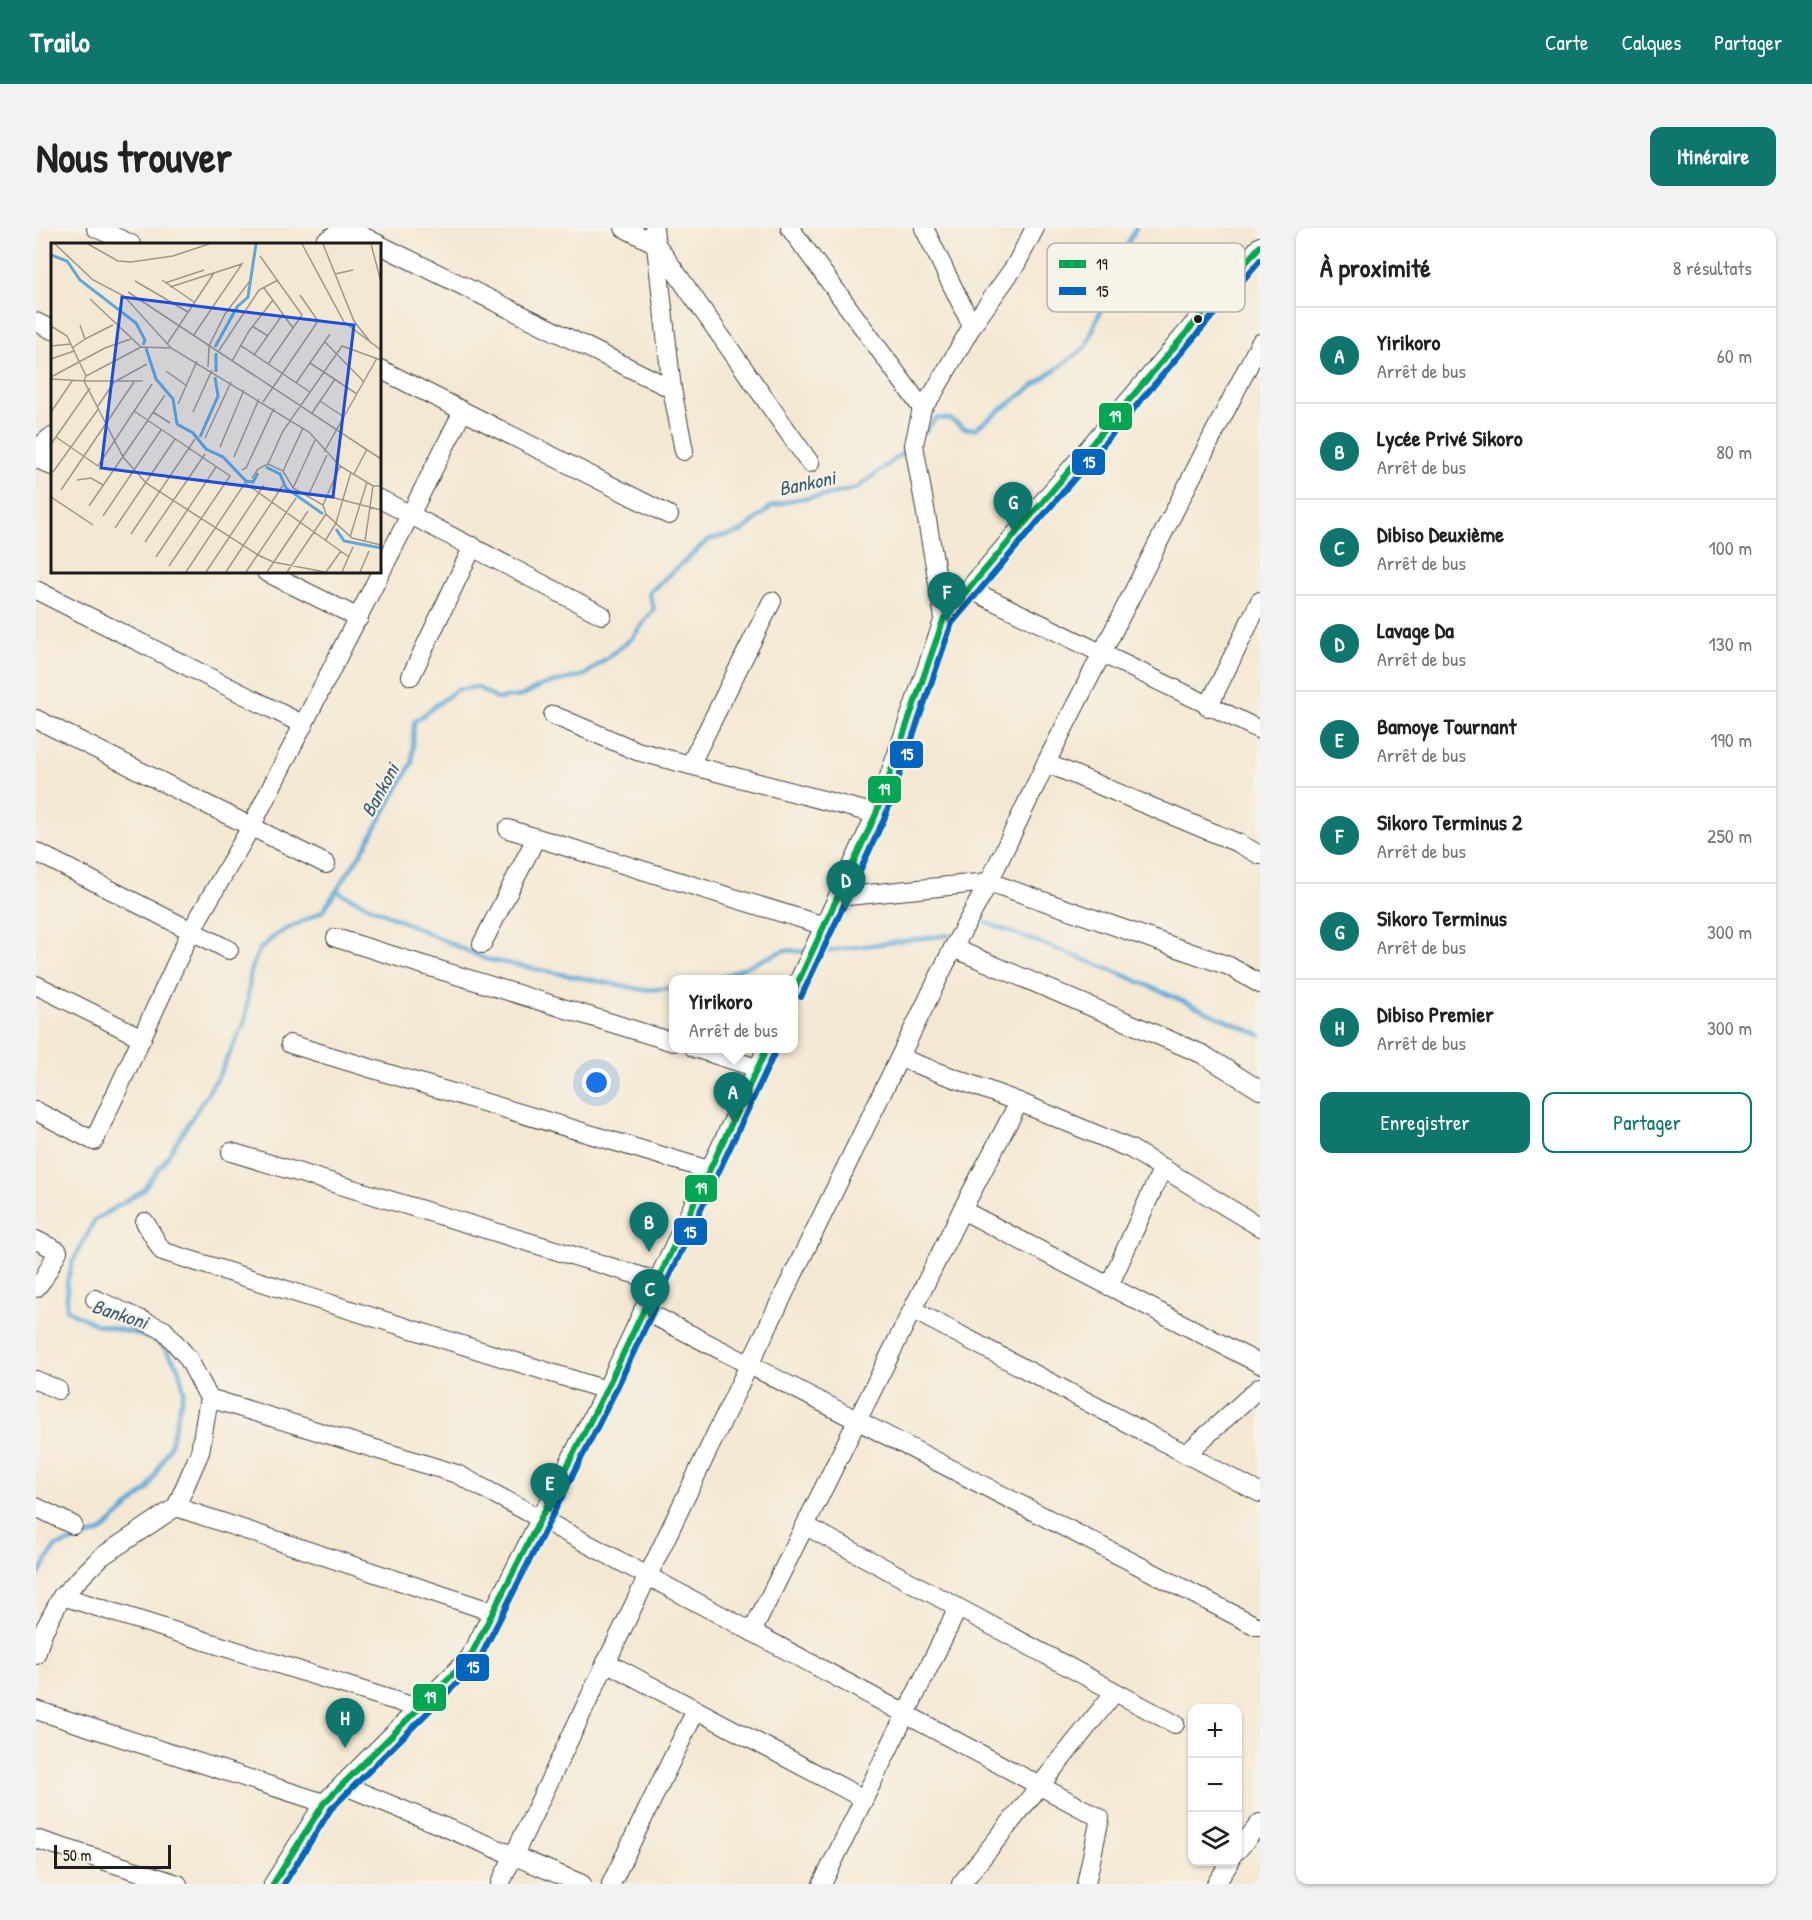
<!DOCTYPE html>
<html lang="fr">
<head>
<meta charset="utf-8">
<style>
	body { margin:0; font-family:"Patrick Hand",sans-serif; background:#f2f2f2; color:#222 }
	.controls { position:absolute; right:18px; bottom:18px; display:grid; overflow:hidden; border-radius:12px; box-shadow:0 2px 4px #0004 }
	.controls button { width:54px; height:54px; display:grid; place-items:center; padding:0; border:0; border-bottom:2px solid #e0e0e0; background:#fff; color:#222; font:30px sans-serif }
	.scale { position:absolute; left:18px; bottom:15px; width:117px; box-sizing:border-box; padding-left:6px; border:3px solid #1c1c1c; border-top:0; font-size:16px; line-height:21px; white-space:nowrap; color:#1c1c1c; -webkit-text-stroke:4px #f7f3e8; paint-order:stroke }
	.you { position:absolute; left:561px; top:855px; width:21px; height:21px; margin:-15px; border:4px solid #fff; border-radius:50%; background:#1a73e8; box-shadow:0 0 0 9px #1a73e833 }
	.badge { display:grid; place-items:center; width:39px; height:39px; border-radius:50%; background:#0f766e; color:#fff; font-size:20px; font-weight:700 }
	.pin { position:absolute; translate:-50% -50px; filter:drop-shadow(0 2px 3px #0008) }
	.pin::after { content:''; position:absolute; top:32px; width:21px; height:18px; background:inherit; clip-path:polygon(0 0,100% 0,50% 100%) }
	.popup { position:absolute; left:633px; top:747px; width:129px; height:78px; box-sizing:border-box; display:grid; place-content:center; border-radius:12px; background:#fff; filter:drop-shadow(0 2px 4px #0005); font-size:20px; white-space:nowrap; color:#767676 }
	.popup b { font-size:22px; color:#222 }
	.popup::after { content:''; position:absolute; left:50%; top:100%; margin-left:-12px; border:12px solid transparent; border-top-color:#fff }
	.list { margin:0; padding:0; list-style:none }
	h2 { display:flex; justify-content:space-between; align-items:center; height:78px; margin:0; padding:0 24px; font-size:26px }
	h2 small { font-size:20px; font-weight:400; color:#767676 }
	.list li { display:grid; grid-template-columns:39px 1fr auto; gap:18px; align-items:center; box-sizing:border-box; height:96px; padding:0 24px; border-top:2px solid #e0e0e0 }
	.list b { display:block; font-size:22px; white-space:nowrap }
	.list p { margin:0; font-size:20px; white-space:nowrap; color:#767676 }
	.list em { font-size:20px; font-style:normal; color:#767676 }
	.actions { display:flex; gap:12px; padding:18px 24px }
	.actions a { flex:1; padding:14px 0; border:2px solid #0f766e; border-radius:12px; text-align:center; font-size:21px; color:#0f766e }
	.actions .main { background:#0f766e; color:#fff }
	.icon { flex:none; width:33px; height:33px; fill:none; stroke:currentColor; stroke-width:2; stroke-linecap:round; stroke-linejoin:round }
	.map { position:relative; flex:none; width:1224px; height:1656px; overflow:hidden; border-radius:12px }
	header { display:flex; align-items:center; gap:36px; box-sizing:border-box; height:84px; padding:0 30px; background:#0f766e; color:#fff }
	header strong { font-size:28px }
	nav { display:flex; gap:33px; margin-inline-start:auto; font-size:21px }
	.intro { display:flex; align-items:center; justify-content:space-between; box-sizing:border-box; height:144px; padding:0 36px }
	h1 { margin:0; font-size:42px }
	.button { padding:15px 27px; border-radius:12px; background:#0f766e; color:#fff; font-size:21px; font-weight:700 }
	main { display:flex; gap:36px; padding:0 36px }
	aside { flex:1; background:#fff; border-radius:12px; box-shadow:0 2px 4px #0004 }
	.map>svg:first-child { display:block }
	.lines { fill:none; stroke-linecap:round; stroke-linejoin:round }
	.stream { stroke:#5fa8d6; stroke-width:4.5 }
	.street-casing { stroke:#3c3b37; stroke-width:20 }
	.secondary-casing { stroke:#3c3b37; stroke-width:28 }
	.street { stroke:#fff; stroke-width:18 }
	.secondary { stroke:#fff; stroke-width:26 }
	.bus-1-casing { stroke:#f7f3e8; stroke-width:10 }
	.bus-2-casing { stroke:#f7f3e8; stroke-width:10 }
	.bus-1 { stroke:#00a651; stroke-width:6 }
	.bus-2 { stroke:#0065bd; stroke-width:6 }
	.bus-dot { fill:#1c1c1c; stroke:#f7f3e8; stroke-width:2 }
	.labels { text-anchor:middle; stroke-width:4.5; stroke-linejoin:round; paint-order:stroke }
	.water-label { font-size:20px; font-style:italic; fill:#3a5b70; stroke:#f7f3e8 }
	.inset-river { fill:none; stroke:#5fa8d6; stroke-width:3 }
	.inset-road { fill:none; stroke:#9e968a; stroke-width:1.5 }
	.view { fill:#1d4ed8; fill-opacity:0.15; stroke:#1d4ed8; stroke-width:3 }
	.inset-edge { fill:none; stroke:#1c1c1c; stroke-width:3 }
	.key { fill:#f7f3e8; stroke:#b5b2ab; stroke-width:1.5 }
	.key-label { font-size:16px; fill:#1c1c1c }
	.line-badge { stroke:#f7f3e8; stroke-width:2 }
	.badge-label { font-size:16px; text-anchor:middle; font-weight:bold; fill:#fff }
</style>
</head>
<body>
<header>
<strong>Trailo</strong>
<nav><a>Carte</a><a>Calques</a><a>Partager</a></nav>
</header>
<div class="intro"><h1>Nous trouver</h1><a class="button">Itinéraire</a></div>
<main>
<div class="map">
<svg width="1224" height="1656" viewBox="0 0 1224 1656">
	<rect width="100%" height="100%" fill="#f7f3e8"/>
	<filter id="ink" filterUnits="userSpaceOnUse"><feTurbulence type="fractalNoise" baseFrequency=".0167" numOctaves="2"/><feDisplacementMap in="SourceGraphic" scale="12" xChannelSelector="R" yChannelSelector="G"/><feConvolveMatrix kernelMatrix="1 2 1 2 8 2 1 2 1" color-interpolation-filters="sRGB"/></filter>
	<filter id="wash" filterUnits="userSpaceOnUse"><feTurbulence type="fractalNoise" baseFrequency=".008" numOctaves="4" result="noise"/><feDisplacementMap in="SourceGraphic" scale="24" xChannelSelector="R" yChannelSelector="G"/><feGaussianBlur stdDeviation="1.35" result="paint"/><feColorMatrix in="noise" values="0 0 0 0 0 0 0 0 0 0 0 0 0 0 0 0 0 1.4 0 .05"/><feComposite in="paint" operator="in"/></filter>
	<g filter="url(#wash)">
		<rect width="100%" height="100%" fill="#f4e8d3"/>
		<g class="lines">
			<g class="stream">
				<path d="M887,206L900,190L914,191L928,200L939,201L1050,119L1089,21L1100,0"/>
				<path d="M300,663L449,731L608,762L637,760"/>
				<path d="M951,695L1081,744L1224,807"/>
				<path d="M782,724L913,707"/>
				<path d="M679,752L749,722L770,724"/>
				<path d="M0,1351L19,1319L65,1304L112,1261L134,1217L148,1162L142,1138L123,1114L97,1105L59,1096L31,1082V1054L37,1033L59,992L106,963L129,932L182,849L209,794L215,741L223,722L241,706L287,683L329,619L376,535L378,494L420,462L441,459L461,471L485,468L507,457L549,447L595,411L618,381L613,365L672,312L705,304L736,278L761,271L788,268L821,260L873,220"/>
			</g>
		</g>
	</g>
	<g filter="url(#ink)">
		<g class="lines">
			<defs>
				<g id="street">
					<path d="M60,0L95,16"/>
					<path d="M311,0L342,16"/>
					<path d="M588,0L620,16L774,235"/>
					<path d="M618,0L636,161L648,223"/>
					<path d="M754,0L886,180"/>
					<path d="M888,0L936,98"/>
					<path d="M344,17L636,161"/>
					<path d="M0,94L16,102"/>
					<path d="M344,141L633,287"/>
					<path d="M0,230L16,238"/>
					<path d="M344,271L566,387"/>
					<path d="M230,344L323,390"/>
					<path d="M933,361L1224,502"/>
					<path d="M0,362L268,497"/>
					<path d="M908,390L878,217L886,180L898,164L936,98L979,38L999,0"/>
					<path d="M375,448L437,318"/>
					<path d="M1172,479L1224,373"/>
					<path d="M517,487L601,523L840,586"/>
					<path d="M0,491L290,636"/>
					<path d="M1010,535L1202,615L1224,627"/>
					<path d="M654,537L736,373"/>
					<path d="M472,601L789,698"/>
					<path d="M0,624L193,722"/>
					<path d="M802,669L953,654L1193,738L1224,756"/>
					<path d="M300,710L637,814"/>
					<path d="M446,716L500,610"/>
					<path d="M917,720L1166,826L1224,862"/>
					<path d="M0,757L106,810"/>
					<path d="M757,765L840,586L908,390L1224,18"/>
					<path d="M254,816L673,942"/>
					<path d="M658,820L721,840"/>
					<path d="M864,830L983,874L1095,921L1224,999"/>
					<path d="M0,883L58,913L155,703L215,599L427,183"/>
					<path d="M195,924L621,1053"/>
					<path d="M926,982L1224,1136"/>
					<path d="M109,994L126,1023L570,1162"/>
					<path d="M0,1012L22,1023L8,1050L0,1060"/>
					<path d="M1073,1058L1127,939"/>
					<path d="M607,1082L1220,1398H1224"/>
					<path d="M877,1082L1224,1265"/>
					<path d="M0,1152L22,1162"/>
					<path d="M173,1170L421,1246L1064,1590L1050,1656"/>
					<path d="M1150,1226L1224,1159"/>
					<path d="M0,1279L37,1297"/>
					<path d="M140,1279L457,1384"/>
					<path d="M770,1298L1139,1496"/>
					<path d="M26,1368L382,1480"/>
					<path d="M716,1404L926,982L983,874"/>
					<path d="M0,1427L7,1404L26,1368L65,1329L140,1279L164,1224L173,1170L152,1130L128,1102L59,1071"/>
					<path d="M570,1434L828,1571"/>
					<path d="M0,1482L288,1575"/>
					<path d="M307,1557L546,1656"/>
					<path d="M0,1611L142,1656"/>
					<path d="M1202,1622L1224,1595"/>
					<path d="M237,1656L288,1575L434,1429L570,1162L731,820"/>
					<path d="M464,1656L713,1137L917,720L953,654L1010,535L1224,115"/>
					<path d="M575,1656L660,1482"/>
					<path d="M786,1656L922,1380"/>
					<path d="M925,1656L1079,1464"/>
					<path d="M1180,1656L1194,1634"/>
				</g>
				<g id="secondary">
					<path d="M292,16L317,0"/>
					<path d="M0,227L16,213"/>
				</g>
			</defs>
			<use href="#street" class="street-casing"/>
			<use href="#secondary" class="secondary-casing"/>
			<use href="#street" class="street"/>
			<use href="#secondary" class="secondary"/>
			<defs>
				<g id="bus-1">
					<path d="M757,765L840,586L908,390L1224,18"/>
					<path d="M237,1656L288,1575L434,1429L570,1162L731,820"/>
				</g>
				<g id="bus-2">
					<path d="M765,769L849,589L916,395L1224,32"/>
					<path d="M248,1656L295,1581L442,1434L578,1166L739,824"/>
				</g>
			</defs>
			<use href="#bus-1" class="bus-1-casing"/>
			<use href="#bus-2" class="bus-2-casing"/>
			<use href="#bus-1" class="bus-1"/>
			<use href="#bus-2" class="bus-2"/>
		</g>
	</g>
	<circle class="bus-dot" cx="1162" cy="91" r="5"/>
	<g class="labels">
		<g class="water-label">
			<text transform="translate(771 255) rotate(-12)" y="7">Bankoni</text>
			<text transform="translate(344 562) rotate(-61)" y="7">Bankoni</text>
			<text transform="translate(84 1086) rotate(18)" y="7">Bankoni</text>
		</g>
	</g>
	<g transform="translate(15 15)">
		<rect width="330" height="330" fill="#f4e8d3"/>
		<path class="inset-river" d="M0,12L16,18L29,37L85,80L94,97L92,102M164,104L186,64L197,54L205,1M95,105L105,136L122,156L126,181L142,190L155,206L172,214L195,238L202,239L207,230M165,129V110M149,194L167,153L164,134M215,224L229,231L235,245L272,271M285,286L293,298L330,305"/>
		<path class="inset-road" d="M4,1L42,37L73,53L120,105L258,189L289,223L322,243H330M37,1L67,18L80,19L122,13L158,1M251,1L293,79L330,107M272,1L303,78L320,100M320,1L330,39M209,13L251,72L217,121M284,31L302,27M111,37L143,59M84,38L137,69M114,40L153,27M119,44L191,21L142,93M213,45L242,85M77,49L330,216M39,56L90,104L120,105M0,83L16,93L35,133M201,83L217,93M34,96L62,82M274,99L313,139M116,101L163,30M189,102L259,149M0,103L20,101M90,104L35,133L33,138H92M21,105L34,96L29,82M167,109L208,47L227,37M203,112L232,71M0,116L23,108M181,118L198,88L222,57M259,120L306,151M157,124L158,103L174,71L199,38M115,128L136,143M0,134L54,105L80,96M0,136L33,138L72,214L95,240L207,312L222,319L274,329M245,140L279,91M269,158L293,174M212,159L267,78L249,52M127,161L146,118M47,163L63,139L96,121M83,168L179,233L118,323M0,169L21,138M102,169L119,180M142,169L161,127M261,170L284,136M5,194L47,223L101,141M154,195L180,139M0,201L39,145M169,204L193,147M273,209L326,115M183,214L208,156M217,221L232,228L242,245L272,262L275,271L301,295L330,302M191,227L195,225L223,165M232,228L252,185M2,229L48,165M303,231L316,206M201,235L207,226L217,221L232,188L291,103L330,117M26,237L40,235L52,242M242,245L264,197M10,247L83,139M257,253L276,212M276,253L330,267M0,254L42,282M272,262L289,223M38,263L114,152M52,273L110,187M64,285L124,196M80,291L144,196M299,294L316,239M274,298L285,280L300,229M314,298L322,243M94,299L154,211M105,314L165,224M135,329L194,240L298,314M155,329L213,242M175,329L232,242M195,329L245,255M216,329L257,268M236,329L275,271M275,329L290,308M291,329L302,304M309,329L318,308"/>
		<path class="view" d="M71,54L303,82L282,254L50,225Z"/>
		<rect width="330" height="330" class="inset-edge"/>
	</g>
	<rect x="1011" y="15" width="198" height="69" rx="9" class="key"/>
	<rect x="1023" y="32" width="27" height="8" fill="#00a651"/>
	<rect x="1023" y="59" width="27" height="8" fill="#0065bd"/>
	<g class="key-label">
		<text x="1060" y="42">19</text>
		<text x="1060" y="69">15</text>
	</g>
	<g class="line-badge">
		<rect x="1062" y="174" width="35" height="29" rx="6" fill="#00a651"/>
		<rect x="1035" y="220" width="35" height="28" rx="6" fill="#0065bd"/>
		<rect x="853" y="512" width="35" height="29" rx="6" fill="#0065bd"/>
		<rect x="831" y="547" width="35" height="29" rx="6" fill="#00a651"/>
		<rect x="648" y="946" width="34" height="29" rx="6" fill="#00a651"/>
		<rect x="637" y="989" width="35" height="29" rx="6" fill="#0065bd"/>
		<rect x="419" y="1425" width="35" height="29" rx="6" fill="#0065bd"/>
		<rect x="376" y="1455" width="35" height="29" rx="6" fill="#00a651"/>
	</g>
	<g class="badge-label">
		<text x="1079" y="194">19</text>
		<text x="1053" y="240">15</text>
		<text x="871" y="532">15</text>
		<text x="848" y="567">19</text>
		<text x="665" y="966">19</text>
		<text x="654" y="1010">15</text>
		<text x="437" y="1445">15</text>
		<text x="394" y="1475">19</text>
	</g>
</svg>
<div class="controls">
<button>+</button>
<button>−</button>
<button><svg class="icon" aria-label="layers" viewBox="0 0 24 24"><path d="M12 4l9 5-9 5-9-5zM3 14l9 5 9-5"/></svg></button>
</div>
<div class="scale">50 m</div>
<div class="you"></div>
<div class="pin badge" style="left:697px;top:894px">A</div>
<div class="popup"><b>Yirikoro</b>Arrêt de bus</div>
<div class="pin badge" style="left:613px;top:1024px">B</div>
<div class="pin badge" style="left:614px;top:1091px">C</div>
<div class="pin badge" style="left:810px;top:682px">D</div>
<div class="pin badge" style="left:514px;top:1285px">E</div>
<div class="pin badge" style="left:911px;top:394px">F</div>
<div class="pin badge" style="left:977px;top:304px">G</div>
<div class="pin badge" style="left:309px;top:1520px">H</div>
</div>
<aside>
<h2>À proximité<small>8 résultats</small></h2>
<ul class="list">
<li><span class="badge">A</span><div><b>Yirikoro</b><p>Arrêt de bus</p></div><em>60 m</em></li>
<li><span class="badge">B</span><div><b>Lycée Privé Sikoro</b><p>Arrêt de bus</p></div><em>80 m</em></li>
<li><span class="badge">C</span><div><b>Dibiso Deuxième</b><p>Arrêt de bus</p></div><em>100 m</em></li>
<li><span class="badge">D</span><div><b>Lavage Da</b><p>Arrêt de bus</p></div><em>130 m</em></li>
<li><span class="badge">E</span><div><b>Bamoye Tournant</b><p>Arrêt de bus</p></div><em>190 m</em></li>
<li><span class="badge">F</span><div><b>Sikoro Terminus 2</b><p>Arrêt de bus</p></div><em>250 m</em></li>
<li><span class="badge">G</span><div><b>Sikoro Terminus</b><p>Arrêt de bus</p></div><em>300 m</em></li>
<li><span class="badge">H</span><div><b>Dibiso Premier</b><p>Arrêt de bus</p></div><em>300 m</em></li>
</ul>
<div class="actions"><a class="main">Enregistrer</a><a>Partager</a></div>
</aside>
</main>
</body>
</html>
